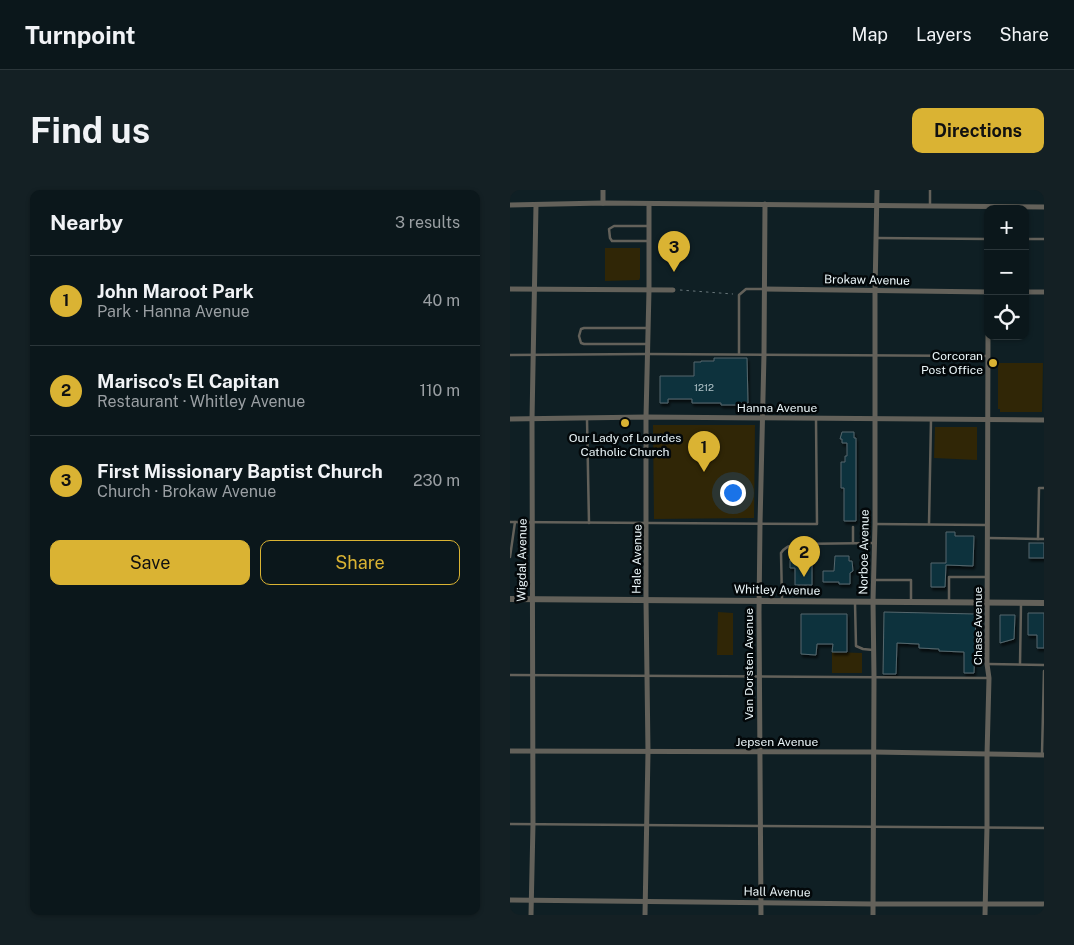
<!DOCTYPE html>
<html lang="en">
<head>
<meta charset="utf-8">
<style>
	body { margin:0; font-family:"Public Sans",sans-serif; background:#142024; color:#f1f3f6 }
	.controls { position:absolute; right:15px; top:15px; display:grid; overflow:hidden; border-radius:10px; box-shadow:0 1px 4px #0004 }
	.controls button { width:45px; height:45px; display:grid; place-items:center; padding:0; border:0; border-bottom:1px solid #2b363a; background:#0b171b; color:#f1f3f6; font:25px sans-serif }
	.you { position:absolute; left:222px; top:302px; width:18px; height:18px; margin:-12px; border:4px solid #fff; border-radius:50%; background:#1a73e8; box-shadow:0 0 0 8px #1a73e833 }
	.badge { display:grid; place-items:center; width:32px; height:32px; border-radius:50%; background:#dab333; color:#111; font-size:16px; font-weight:700 }
	.pin { position:absolute; translate:-50% -41px; filter:drop-shadow(0 1px 2px #0008) }
	.pin::after { content:''; position:absolute; top:26px; width:18px; height:15px; background:inherit; clip-path:polygon(0 0,100% 0,50% 100%) }
	.list { margin:0; padding:0; list-style:none }
	h2 { display:flex; justify-content:space-between; align-items:center; height:65px; margin:0; padding:0 20px; font-size:21px }
	h2 small { font-size:16px; font-weight:400; color:#9a9fa3 }
	.list li { display:grid; grid-template-columns:32px 1fr auto; gap:15px; align-items:center; box-sizing:border-box; height:90px; padding:0 20px; border-top:1px solid #2b363a }
	.list b { display:block; font-size:19px; white-space:nowrap }
	.list p { margin:0; font-size:16px; white-space:nowrap; color:#9a9fa3 }
	.list em { font-size:16px; font-style:normal; color:#9a9fa3 }
	.actions { display:flex; gap:10px; padding:15px 20px }
	.actions a { flex:1; padding:11px 0; border:1px solid #dab333; border-radius:10px; text-align:center; font-size:18px; color:#dab333 }
	.actions .main { background:#dab333; color:#111 }
	.icon { flex:none; width:28px; height:28px; fill:none; stroke:currentColor; stroke-width:2; stroke-linecap:round; stroke-linejoin:round }
	.map { position:relative; flex:none; width:534px; height:725px; overflow:hidden; border-radius:10px }
	header { display:flex; align-items:center; gap:30px; box-sizing:border-box; height:70px; padding:0 25px; background:#0b171b; border-bottom:1px solid #2b363a }
	header strong { font-size:24px }
	nav { display:flex; gap:28px; margin-inline-start:auto; font-size:18px }
	.intro { display:flex; align-items:center; justify-content:space-between; box-sizing:border-box; height:120px; padding:0 30px }
	h1 { margin:0; font-size:35px }
	.button { padding:12px 22px; border-radius:10px; background:#dab333; color:#111; font-size:18px; font-weight:700 }
	main { display:flex; gap:30px; padding:0 30px }
	aside { flex:1; background:#0b171b; border-radius:10px; box-shadow:0 1px 4px #0004 }
	.map>svg:first-child { display:block }
	.green { fill:#302606 }
	.building { fill:#0d333e; stroke:#55676d; filter:url(#shadow) }
	.lines { fill:none; stroke-linecap:round; stroke-linejoin:round }
	.path { stroke:#68767a; stroke-width:1; stroke-dasharray:2.5 4; stroke-linecap:butt }
	.service { stroke:#63615a; stroke-width:2.5 }
	.minor { stroke:#63615a; stroke-width:5 }
	.tertiary { stroke:#63615a; stroke-width:6 }
	.poi-dot { fill:#dab333; stroke:#03080a; stroke-width:2 }
	.labels { text-anchor:middle; stroke-width:5; stroke-linejoin:round; paint-order:stroke }
	.number-label { font-size:10px; fill:#b3c4ca }
	.street-label { font-size:12px; fill:#eaf5f8; stroke:#03080a }
	.poi-label { font-size:12px; fill:#eaf5f8; stroke:#03080a; text-anchor:end }
</style>
</head>
<body>
<header>
<strong>Turnpoint</strong>
<nav><a>Map</a><a>Layers</a><a>Share</a></nav>
</header>
<div class="intro"><h1>Find us</h1><a class="button">Directions</a></div>
<main>
<aside>
<h2>Nearby<small>3 results</small></h2>
<ul class="list">
<li><span class="badge">1</span><div><b>John Maroot Park</b><p>Park · Hanna Avenue</p></div><em>40 m</em></li>
<li><span class="badge">2</span><div><b>Marisco's El Capitan</b><p>Restaurant · Whitley Avenue</p></div><em>110 m</em></li>
<li><span class="badge">3</span><div><b>First Missionary Baptist Church</b><p>Church · Brokaw Avenue</p></div><em>230 m</em></li>
</ul>
<div class="actions"><a class="main">Save</a><a>Share</a></div>
</aside>
<div class="map">
<svg width="534" height="725" viewBox="0 0 534 725">
	<defs>
		<filter id="shadow"><feDropShadow dx="1.5" dy="3" stdDeviation="1" flood-color="#0009"/></filter>
	</defs>
	<rect width="100%" height="100%" fill="#0f1f24"/>
	<g class="green">
		<path d="M95,58H130V88L129,90L95,91Z"/>
		<path d="M488,173H533L532,222H490V219H488Z"/>
		<path d="M143,235H245L244,328L144,329Z"/>
		<path d="M425,237H467V270L424,268Z"/>
		<path d="M208,422L223,423V465H207Z"/>
		<path d="M322,462L352,463V483H322Z"/>
	</g>
	<g class="building">
		<path d="M204,168H237L238,213H229V215H211V213H182V209H158V213H150V186H184V172H191V171H204Z"/>
		<path d="M332,242H344V248H346V331H334V298H331V272H335V266H337V253H332V249H330Z"/>
		<path d="M436,342H445V346H464L463,376L436,375L435,397H421V373H436Z"/>
		<rect x="519" y="353" width="15" height="15"/>
		<path d="M283,365H300V367H302V395H285V378H280V370H282Z"/>
		<path d="M325,366H339V371H342L343,381L340,383V394H329V392H313V381H324Z"/>
		<path d="M374,422L466,424L464,483H454V462L429,461V459L409,458V454L387,453L386,484H373Z"/>
		<path d="M518,423H534V458H527V445H518Z"/>
		<path d="M291,424H337V462H322L323,454H307L306,465L291,464Z"/>
		<path d="M490,425H505L504,449L490,453Z"/>
	</g>
	<g class="lines">
		<path class="path" d="M170,100L223,104"/>
		<g class="service">
			<path d="M420,0V16"/>
			<path d="M138,36H104L99,39L100,48L102,51H139"/>
			<path d="M367,48L478,49"/>
			<path d="M515,49H534"/>
			<path d="M137,154H74L71,153L69,146L71,139L74,138H138"/>
			<path d="M229,164V105L236,99H254"/>
			<path d="M0,165L137,164L478,166"/>
			<path d="M77,229L79,333"/>
			<path d="M534,298H529L528,349H534"/>
			<path d="M0,332L307,334L306,229"/>
			<path d="M365,334L476,335"/>
			<path d="M419,334L421,230"/>
			<path d="M343,337V353"/>
			<path d="M478,348L528,349"/>
			<path d="M0,367L5,332"/>
			<path d="M365,390H401V410"/>
			<path d="M272,409L271,363C275,357 279,356 286,354L364,353"/>
			<path d="M439,412V387H476"/>
			<path d="M345,413L346,456L353,459L363,460"/>
			<path d="M478,474L534,475"/>
			<path d="M510,474L511,414"/>
			<path d="M0,485L478,488"/>
			<path d="M532,564L534,481"/>
			<path d="M0,634L534,638"/>
		</g>
		<g class="minor">
			<path d="M93,0V13"/>
			<path d="M0,15L93,13L534,17"/>
			<path d="M0,99L163,100"/>
			<path d="M254,99L478,102"/>
			<path d="M515,102H534"/>
			<path d="M0,229L136,227L534,230"/>
			<path d="M0,561L364,562L534,565"/>
			<path d="M0,710L363,714H534"/>
			<path d="M21,725L23,634L22,230L26,15"/>
			<path d="M135,725L138,562L136,410V227L139,100V14"/>
			<path d="M251,725L249,422L250,334L254,164L255,14"/>
			<path d="M363,725L364,487L363,411L365,334V101L367,0"/>
			<path d="M475,725L477,636V565L479,488L477,474L478,146"/>
		</g>
		<path class="tertiary" d="M0,409L534,413"/>
	</g>
	<g class="poi-dot">
		<circle cx="483" cy="173" r="5"/>
		<circle cx="115" cy="233" r="5"/>
	</g>
	<g class="labels">
		<g class="number-label">
			<text x="194" y="201">1212</text>
		</g>
		<g class="street-label">
			<text transform="translate(357 90) rotate(1)" y="4">Brokaw Avenue</text>
			<text x="267" y="222">Hanna Avenue</text>
			<text transform="translate(354 362) rotate(-89)" y="4">Norboe Avenue</text>
			<text transform="translate(127 369) rotate(-89)" y="4">Hale Avenue</text>
			<text transform="translate(12 370) rotate(-89)" y="4">Wigdal Avenue</text>
			<text transform="translate(267 400) rotate(1)" y="4">Whitley Avenue</text>
			<text transform="translate(468 436) rotate(-90)" y="4">Chase Avenue</text>
			<text transform="translate(239 474) rotate(-90)" y="4">Van Dorsten Avenue</text>
			<text x="267" y="556">Jepsen Avenue</text>
			<text transform="translate(267 702) rotate(1)" y="4">Hall Avenue</text>
		</g>
		<g class="poi-label">
			<text x="473" y="170">Corcoran<tspan x="473" dy="14">Post Office</tspan></text>
			<text x="115" y="252" text-anchor="middle">Our Lady of Lourdes<tspan x="115" dy="14">Catholic Church</tspan></text>
		</g>
	</g>
</svg>
<div class="controls">
<button>+</button>
<button>−</button>
<button><svg class="icon" aria-label="locate" viewBox="0 0 24 24"><circle cx="12" cy="12" r="6"/><path d="M12 2v4M12 18v4M2 12h4M18 12h4"/></svg></button>
</div>
<div class="you"></div>
<div class="pin badge" style="left:194px;top:282px">1</div>
<div class="pin badge" style="left:294px;top:387px">2</div>
<div class="pin badge" style="left:164px;top:82px">3</div>
</div>
</main>
</body>
</html>
